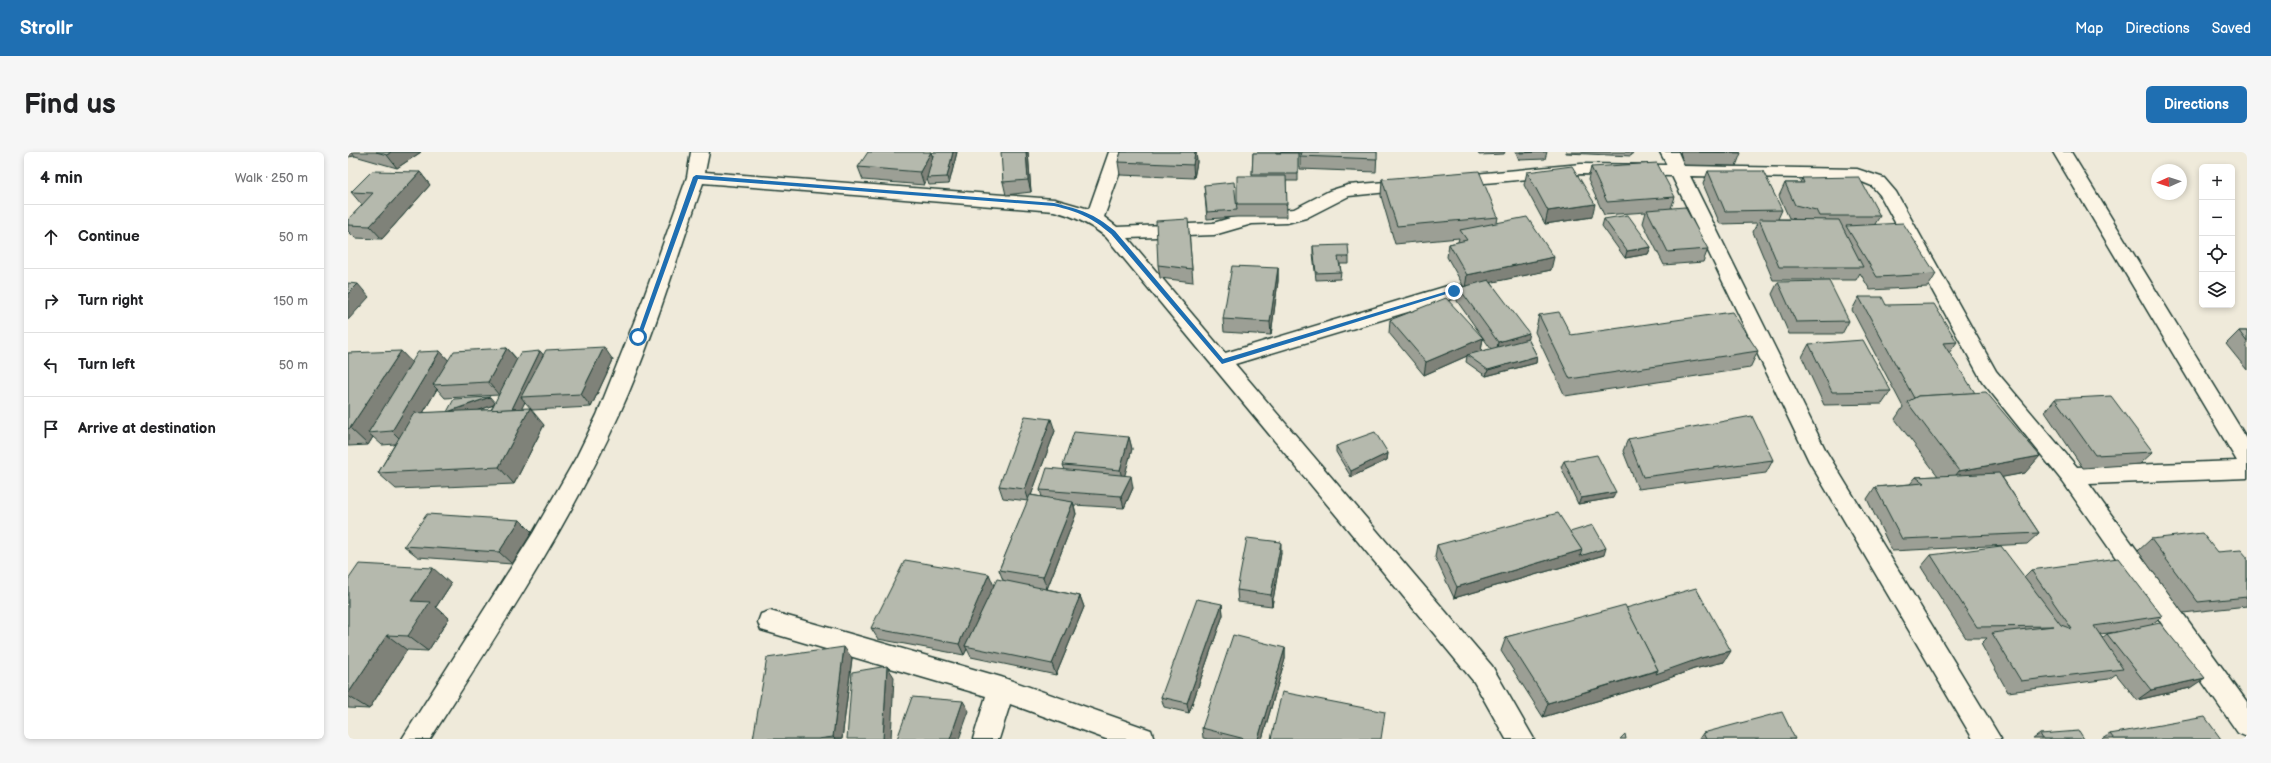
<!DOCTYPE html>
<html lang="en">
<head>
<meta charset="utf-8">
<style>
	body { margin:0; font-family:"Balsamiq Sans",sans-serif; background:#f6f6f6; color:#202124 }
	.controls { position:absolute; right:12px; top:12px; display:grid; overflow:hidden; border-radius:6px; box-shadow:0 2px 6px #0003 }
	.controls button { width:36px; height:36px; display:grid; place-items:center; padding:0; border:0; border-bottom:1px solid #e0e0e0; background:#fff; color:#202124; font:20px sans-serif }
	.compass { position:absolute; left:1803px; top:12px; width:36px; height:36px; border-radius:50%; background:#fff; box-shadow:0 2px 6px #0003; rotate:267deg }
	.stop { position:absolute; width:12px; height:12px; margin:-9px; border:3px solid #1f6fb2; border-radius:50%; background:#fff }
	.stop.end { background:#1f6fb2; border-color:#fff; box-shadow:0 1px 4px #0008 }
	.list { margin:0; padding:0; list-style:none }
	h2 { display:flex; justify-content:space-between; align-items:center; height:52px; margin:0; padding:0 16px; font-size:17px }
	h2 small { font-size:13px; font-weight:400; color:#757577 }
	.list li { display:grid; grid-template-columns:26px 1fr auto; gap:12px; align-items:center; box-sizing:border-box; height:64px; padding:0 16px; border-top:1px solid #e0e0e0 }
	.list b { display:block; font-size:15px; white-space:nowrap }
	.list em { font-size:13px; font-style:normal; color:#757577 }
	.icon { flex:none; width:22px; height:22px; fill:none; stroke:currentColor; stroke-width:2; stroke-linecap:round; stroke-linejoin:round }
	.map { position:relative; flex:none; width:1899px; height:587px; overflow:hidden; border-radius:6px }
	header { display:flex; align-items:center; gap:24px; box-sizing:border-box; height:56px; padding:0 20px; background:#1f6fb2; color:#fff }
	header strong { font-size:19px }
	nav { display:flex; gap:22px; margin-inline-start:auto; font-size:14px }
	.intro { display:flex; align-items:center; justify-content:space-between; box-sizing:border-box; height:96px; padding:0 24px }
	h1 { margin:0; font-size:28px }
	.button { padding:10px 18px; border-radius:6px; background:#1f6fb2; color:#fff; font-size:14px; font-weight:700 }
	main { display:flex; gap:24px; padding:0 24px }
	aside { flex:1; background:#fff; border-radius:6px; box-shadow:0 2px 6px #0003 }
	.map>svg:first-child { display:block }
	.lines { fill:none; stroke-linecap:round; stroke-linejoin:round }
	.minor-casing { stroke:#1f3d34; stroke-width:3 }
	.minor { fill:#fcf5e5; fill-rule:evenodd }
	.wall { fill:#9c9f95; stroke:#1f3d34; fill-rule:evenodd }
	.shaded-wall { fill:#7f8279; stroke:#1f3d34 }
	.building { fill:#b5b9ad; stroke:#1f3d34 }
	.route { fill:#1f6fb2 }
</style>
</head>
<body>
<header>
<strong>Strollr</strong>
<nav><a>Map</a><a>Directions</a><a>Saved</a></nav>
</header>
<div class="intro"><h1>Find us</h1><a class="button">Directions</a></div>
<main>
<aside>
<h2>4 min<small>Walk · 250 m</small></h2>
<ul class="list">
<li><svg class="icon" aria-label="ahead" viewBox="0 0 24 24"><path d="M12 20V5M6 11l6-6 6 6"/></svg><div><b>Continue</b></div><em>50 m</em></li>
<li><svg class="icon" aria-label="right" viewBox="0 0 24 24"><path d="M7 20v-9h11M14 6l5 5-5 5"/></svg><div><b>Turn right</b></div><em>150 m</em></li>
<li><svg class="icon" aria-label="left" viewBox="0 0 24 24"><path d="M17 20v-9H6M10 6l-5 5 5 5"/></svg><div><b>Turn left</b></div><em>50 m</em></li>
<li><svg class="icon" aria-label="arrive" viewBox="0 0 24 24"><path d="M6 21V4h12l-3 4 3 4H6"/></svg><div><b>Arrive at destination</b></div></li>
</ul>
</aside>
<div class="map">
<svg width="1899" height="587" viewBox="0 0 1899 587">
	<rect width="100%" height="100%" fill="#efeada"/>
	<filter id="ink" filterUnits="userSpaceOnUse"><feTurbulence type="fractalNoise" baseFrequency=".025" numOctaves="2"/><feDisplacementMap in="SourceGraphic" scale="8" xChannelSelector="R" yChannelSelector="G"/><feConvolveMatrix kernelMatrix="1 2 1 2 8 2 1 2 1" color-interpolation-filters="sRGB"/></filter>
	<g filter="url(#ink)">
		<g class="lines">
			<defs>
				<g id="minor">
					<path d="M343,0H361L357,20L706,47L741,57L761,0H779L756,65L769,75L865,71L903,60L946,57L981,39L1000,33L1063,28L1069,29L1072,33L1069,37L1001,44L958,66L939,71L904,72L866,83L780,86L877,201L1106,132L1113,134L1116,139L1113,144L887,212L1144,514L1186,587H1158L1126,530L758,85C742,72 726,64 706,59L355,31C328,108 305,188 271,263C219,377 149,482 82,587H54L185,381L229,304L249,263L296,145L339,25Z"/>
					<path d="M1312,0H1330L1336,14L1509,17L1536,26L1548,40L1648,219L1729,315L1889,309L1705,0H1723L1899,287V326L1741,332L1899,550V585L1890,581L1715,330L1634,229L1532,43L1524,34L1507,27L1342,24L1478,299L1653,587H1625L1461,309L1324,24L1233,22L1105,34L1099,33L1096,29L1099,25L1105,24L1233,12L1319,13Z"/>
					<path d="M422,459L653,525L803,578L806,587H758L662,552L651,587H625L638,544L413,478L410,470L413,462Z"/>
				</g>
			</defs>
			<use href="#minor" class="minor-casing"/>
			<use href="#minor" class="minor"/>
		</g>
		<g class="wall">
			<path d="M0,0H73L49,16L7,4Z"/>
			<path d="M583,0L585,6L586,0H609L601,32L581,33L579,27L576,33L515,28L510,15Z"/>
			<path d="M654,0H680L683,40L658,43L655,30Z"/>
			<path d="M773,0H848L849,10L846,26L772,23L770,10Z"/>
			<path d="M927,0H1029L1028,20L952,17V1Z"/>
			<path d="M1130,0H1157L1156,2L1131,3Z"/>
			<path d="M1168,0H1199L1197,7L1171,8Z"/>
			<path d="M1218,0H1285L1283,4L1218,1Z"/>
			<path d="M1332,0H1392L1393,1L1388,14L1336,13Z"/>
			<path d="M905,1H950V29H938L939,65H889L859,67L856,33L889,52L904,24Z"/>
			<path d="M1243,15L1327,45L1323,56L1360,97L1355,110L1316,113L1295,71L1298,60L1256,63L1240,28Z"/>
			<path d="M1360,19L1434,58L1430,67H1447L1441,66L1431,44L1437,31H1452L1454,26L1532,64L1527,72L1588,122L1580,135L1522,138L1512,121L1508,128H1425L1405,80L1409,71L1372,72L1355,32Z"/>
			<path d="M72,20L82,33L34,87L7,86L0,79V68L14,53L3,40Z"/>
			<path d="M1179,20L1244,65L1197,72L1176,33Z"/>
			<path d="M1034,27L1150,65L1149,71L1203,118L1143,130L1180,187L1189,204L1188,211L1138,224L1118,210L1119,204L1076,223L1041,181L1042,168L1135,186L1133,199L1128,201L1143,197L1109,149L1111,136L1116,135L1099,105L1101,92L1110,90L1111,86L1047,92L1033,44Z"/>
			<path d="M1256,67L1303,95L1300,102L1277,106L1254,74Z"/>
			<path d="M841,79L845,130L812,126L810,113Z"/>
			<path d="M965,94L1001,105V112H992L993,120L992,127L968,128L965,101Z"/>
			<path d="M930,116V129L923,183L876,180L875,167Z"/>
			<path d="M1430,130L1501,169L1494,182H1441L1424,142Z"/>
			<path d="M1511,145L1538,153L1609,190L1601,201L1677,321L1654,325L1691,381L1679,392L1544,399L1519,347L1527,335L1562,332L1568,325L1590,324L1547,267L1555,255L1504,158Z"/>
			<path d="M1191,163L1223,183L1410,199L1402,216L1217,244L1187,180Z"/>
			<path d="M1891,179H1899V218L1878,192Z"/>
			<path d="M1461,192L1543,239L1534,252L1476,253L1454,205Z"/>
			<path d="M159,196L169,207L192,199L195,203L265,208L243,255L184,258L177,250L173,256L196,273L166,332L48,337L30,321L47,292L34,293L25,285L20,293L0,294V201L64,210L92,199L100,208ZM89,237L97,246L151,243L147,251L99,260L75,261ZM146,253L143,258H131Z"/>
			<path d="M1707,247L1805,300L1792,312L1735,316L1697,260Z"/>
			<path d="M707,279L683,343L694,345L692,338L717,318L715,313L781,285L784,297L776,324L785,336L776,356L726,353L728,362L699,437L732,444L736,455L708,523L623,505L619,497L616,503L530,487L523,476L646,434L655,428L651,418L680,349L655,346L651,334Z"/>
			<path d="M1280,287L1425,308L1418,321L1290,337L1275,299Z"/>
			<path d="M988,294L1040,301L1039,308L1003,325L988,300Z"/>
			<path d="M1216,309L1265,346L1230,352L1213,315Z"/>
			<path d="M172,368L184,380L164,412L70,405L56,394Z"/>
			<path d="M1222,380L1256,403L1106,446L1087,405L1089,393Z"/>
			<path d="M1803,387L1869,400L1899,405V454L1835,461L1790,399Z"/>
			<path d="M933,401L924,454L890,450L889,438Z"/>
			<path d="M1583,403L1676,425L1683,418L1814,464L1804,472L1842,536L1789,548L1768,522L1761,527L1660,540L1633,492L1639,486H1618L1573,415ZM1769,480L1759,482L1754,486L1752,482Z"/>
			<path d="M0,428L103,432L88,455L101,466L80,499L59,498L21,557L0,556Z"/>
			<path d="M874,452L875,463L841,561L816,555L813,545Z"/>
			<path d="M1278,456L1376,510L1346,517L1302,533L1195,565L1153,499L1158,485Z"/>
			<path d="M937,496V507L914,587H860L855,586L854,576Z"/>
			<path d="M504,506L494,587H405Z"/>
			<path d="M1355,581L1447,587H1351Z"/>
			<path d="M1692,582L1736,587H1685Z"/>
			<path d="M1762,582L1873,587H1754Z"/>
		</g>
		<g class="shaded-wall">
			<path d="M0,0H4L7,4L0,5Z"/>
			<path d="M43,0H73L49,16L39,3Z"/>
			<path d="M583,0L587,13L579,26V27L576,33L572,20Z"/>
			<path d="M605,0H609L601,32L599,25Z"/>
			<path d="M678,0H680L683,40L680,28Z"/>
			<path d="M847,0H848L849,10L846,26L845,13Z"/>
			<path d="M72,20L82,33L34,87L22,74Z"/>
			<path d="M1247,52L1244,65L1197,72L1200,59Z"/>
			<path d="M1303,95L1300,102L1277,106L1279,99Z"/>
			<path d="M1206,105L1203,118L1117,136L1119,123Z"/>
			<path d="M930,116V129L923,183L922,170Z"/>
			<path d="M10,132L21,145L0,168V142Z"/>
			<path d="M1181,181L1178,194L1148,203L1150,190Z"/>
			<path d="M1135,186L1133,199L1121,204L1119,203V204L1076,223L1078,210Z"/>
			<path d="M256,195L265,208L243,255L233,242Z"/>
			<path d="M159,196L170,209L151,243L140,230Z"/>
			<path d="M53,199L69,216L20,281L25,285L20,293L2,276Z"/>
			<path d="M92,199L104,212L85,233L89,237L57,292L44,279Z"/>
			<path d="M192,199L198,206L173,245L177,250L169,266L163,259Z"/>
			<path d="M1189,204L1188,211L1138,224L1140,218Z"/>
			<path d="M142,245L148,252L104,268L98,261Z"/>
			<path d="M182,256L196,273L166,332L151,315Z"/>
			<path d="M703,267L707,279L681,349L677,337Z"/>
			<path d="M781,285L784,297L775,330L772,318Z"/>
			<path d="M1040,301L1039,308L1003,325V319Z"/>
			<path d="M1692,304L1677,321L1598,336L1611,319Z"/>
			<path d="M783,324L785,336L776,356L773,344Z"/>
			<path d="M1268,340L1265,346L1230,352L1233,346Z"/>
			<path d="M725,350L728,362L699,437L695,425Z"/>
			<path d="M172,368L184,380L164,412L151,400Z"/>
			<path d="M933,390V401L924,454L923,443Z"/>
			<path d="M1258,396L1256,403L1106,446L1109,435L1234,398Z"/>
			<path d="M85,416L103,432L88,455L101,466L80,499L60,484L63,449Z"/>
			<path d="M641,422L646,434L617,494L619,497L616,503L611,492Z"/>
			<path d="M732,444L736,455L708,523L704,512Z"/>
			<path d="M874,452L875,463L841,561L839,551Z"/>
			<path d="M39,483L59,498L21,557L0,544V542Z"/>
			<path d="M496,495L504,506L494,587H487L485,585Z"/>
			<path d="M937,496V507L914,587H910Z"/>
			<path d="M1383,499L1376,510L1346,517L1302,533L1195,565L1200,551L1353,506Z"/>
			<path d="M539,514L546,525L543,587H535Z"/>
			<path d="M1857,526L1842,536L1789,548L1803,538Z"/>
			<path d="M615,549L621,559L611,587H602Z"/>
		</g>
		<g class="building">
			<path d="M28,0H43L39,3Z"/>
			<path d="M520,0H583L572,20L510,15Z"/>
			<path d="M586,0H605L599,25L579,26Z"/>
			<path d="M653,0H678L680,28L655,30Z"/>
			<path d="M773,0H847L845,13L770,10Z"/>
			<path d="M953,0H1029V7L952,4Z"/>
			<path d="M1172,0H1195L1172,1Z"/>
			<path d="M1350,0H1392L1393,1Z"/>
			<path d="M905,1H950V22H904Z"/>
			<path d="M1309,11L1327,45L1259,50L1243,15Z"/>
			<path d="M1224,14L1247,52L1200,59L1179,20Z"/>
			<path d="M24,19L72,20L22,74L0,73V68L25,41L3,40Z"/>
			<path d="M1131,19L1150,65L1049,74L1034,27Z"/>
			<path d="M1360,19H1415L1434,58L1377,59Z"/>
			<path d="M889,24H938L939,52H889Z"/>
			<path d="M1511,25L1532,64H1471L1468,58L1447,53L1437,31H1456L1454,26Z"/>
			<path d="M886,30L889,58L859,60L856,33Z"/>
			<path d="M1337,55L1360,97L1320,100L1299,58Z"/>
			<path d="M1280,63L1303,95L1279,99L1256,67Z"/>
			<path d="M1179,65L1206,105L1119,123L1101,92L1119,88L1112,78Z"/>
			<path d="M840,67L844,117L810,113L808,69Z"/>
			<path d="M1411,67L1491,68L1515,115H1431Z"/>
			<path d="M1555,71L1588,122L1529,125L1498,74Z"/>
			<path d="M1000,93L1001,105H990L993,120L968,121L965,94Z"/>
			<path d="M884,114L930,116L922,170L875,167Z"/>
			<path d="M1141,128L1181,181L1150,190L1111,136Z"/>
			<path d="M1481,129L1501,169L1448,170L1430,130Z"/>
			<path d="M0,131L10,132L0,142Z"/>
			<path d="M1511,145H1534L1538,153L1586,152L1609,190L1595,191L1627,241L1570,244L1566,246Z"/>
			<path d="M1098,146L1135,186L1078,210L1042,168Z"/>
			<path d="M1211,160L1223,183L1384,160L1410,199L1222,227L1191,163Z"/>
			<path d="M1891,179H1899V190Z"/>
			<path d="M1180,187L1189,204L1140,218L1119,203Z"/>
			<path d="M1515,188L1543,239L1484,240L1461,192Z"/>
			<path d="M256,195L233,242L173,245L198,198Z"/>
			<path d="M159,196L140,230L85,233L106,199Z"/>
			<path d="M53,199L2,276L0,277V201Z"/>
			<path d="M92,199L44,279L20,281L70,200Z"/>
			<path d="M192,199L164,257L143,258L172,201Z"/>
			<path d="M1638,240L1692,304L1611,319L1559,250L1570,244Z"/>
			<path d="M1763,244L1805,300L1747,303L1707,247Z"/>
			<path d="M142,245L102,259L99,260L106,247Z"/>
			<path d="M182,256L151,315L30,321L66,261Z"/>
			<path d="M677,264L703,267L677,337L651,334Z"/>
			<path d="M1404,264L1425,308L1295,325L1280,287Z"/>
			<path d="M726,280L781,285L772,318L715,313Z"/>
			<path d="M1027,280L1040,301L1003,319L988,294Z"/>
			<path d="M1249,303L1268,340L1233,346L1216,309Z"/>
			<path d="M699,316L783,324L773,344L692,338Z"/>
			<path d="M1651,321L1691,381L1554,387L1527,335L1576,331L1568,325Z"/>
			<path d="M682,343L725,350L695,425L651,418Z"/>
			<path d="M1210,361L1234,398L1109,435L1089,393Z"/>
			<path d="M79,362L172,368L151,400L56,394Z"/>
			<path d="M1245,373L1258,396L1232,404L1234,398L1222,380Z"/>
			<path d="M1854,381L1869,400L1893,398L1899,405V445L1850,450L1803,387Z"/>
			<path d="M899,386L933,390L923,443L889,438Z"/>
			<path d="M1653,394L1713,473L1724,477L1683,418L1770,406L1814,464L1746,474L1775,517L1673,529L1644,481L1706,474L1629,475L1583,403Z"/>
			<path d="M557,408L641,422L611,492L523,476Z"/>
			<path d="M11,412L85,416L63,449L82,450L60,484L39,483L0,542V428Z"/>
			<path d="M649,427L732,444L704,512L617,494Z"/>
			<path d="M1348,436L1383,499L1353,506L1308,522L1310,518L1278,456Z"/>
			<path d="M849,447L874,452L839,551L813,545Z"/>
			<path d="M1277,453L1310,518L1200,551L1158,485Z"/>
			<path d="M1812,471L1857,526L1803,538L1759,482Z"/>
			<path d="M885,483L937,496L910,587H897L854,576Z"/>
			<path d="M496,495L485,585L470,587H405L419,506Z"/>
			<path d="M539,514L535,587H499L504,520Z"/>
			<path d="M934,540L1037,560L1033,587H923Z"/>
			<path d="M564,545L615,549L602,587H549Z"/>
			<path d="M1434,560L1447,587H1358L1355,581Z"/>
			<path d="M1857,565L1873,587H1766L1762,582Z"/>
			<path d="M1731,579L1736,587H1695L1692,582Z"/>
			<path d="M1277,582L1278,587H1272Z"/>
		</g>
	</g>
	<path class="route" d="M348,23L706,51C734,58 745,61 767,79L875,207L1103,138L1108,139L874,212L763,82C743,65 731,60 706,54L350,27L293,185L288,187L345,25Z"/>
</svg>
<div class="controls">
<button>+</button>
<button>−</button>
<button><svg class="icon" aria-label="locate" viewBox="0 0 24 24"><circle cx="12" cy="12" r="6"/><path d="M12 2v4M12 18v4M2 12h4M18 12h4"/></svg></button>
<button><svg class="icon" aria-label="layers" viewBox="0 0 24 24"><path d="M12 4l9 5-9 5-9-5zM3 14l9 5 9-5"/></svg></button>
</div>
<svg class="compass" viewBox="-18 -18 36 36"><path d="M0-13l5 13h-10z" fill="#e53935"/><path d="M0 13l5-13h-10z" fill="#757577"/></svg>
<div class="stop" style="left:290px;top:185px"></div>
<div class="stop end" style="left:1106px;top:139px"></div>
</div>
</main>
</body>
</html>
